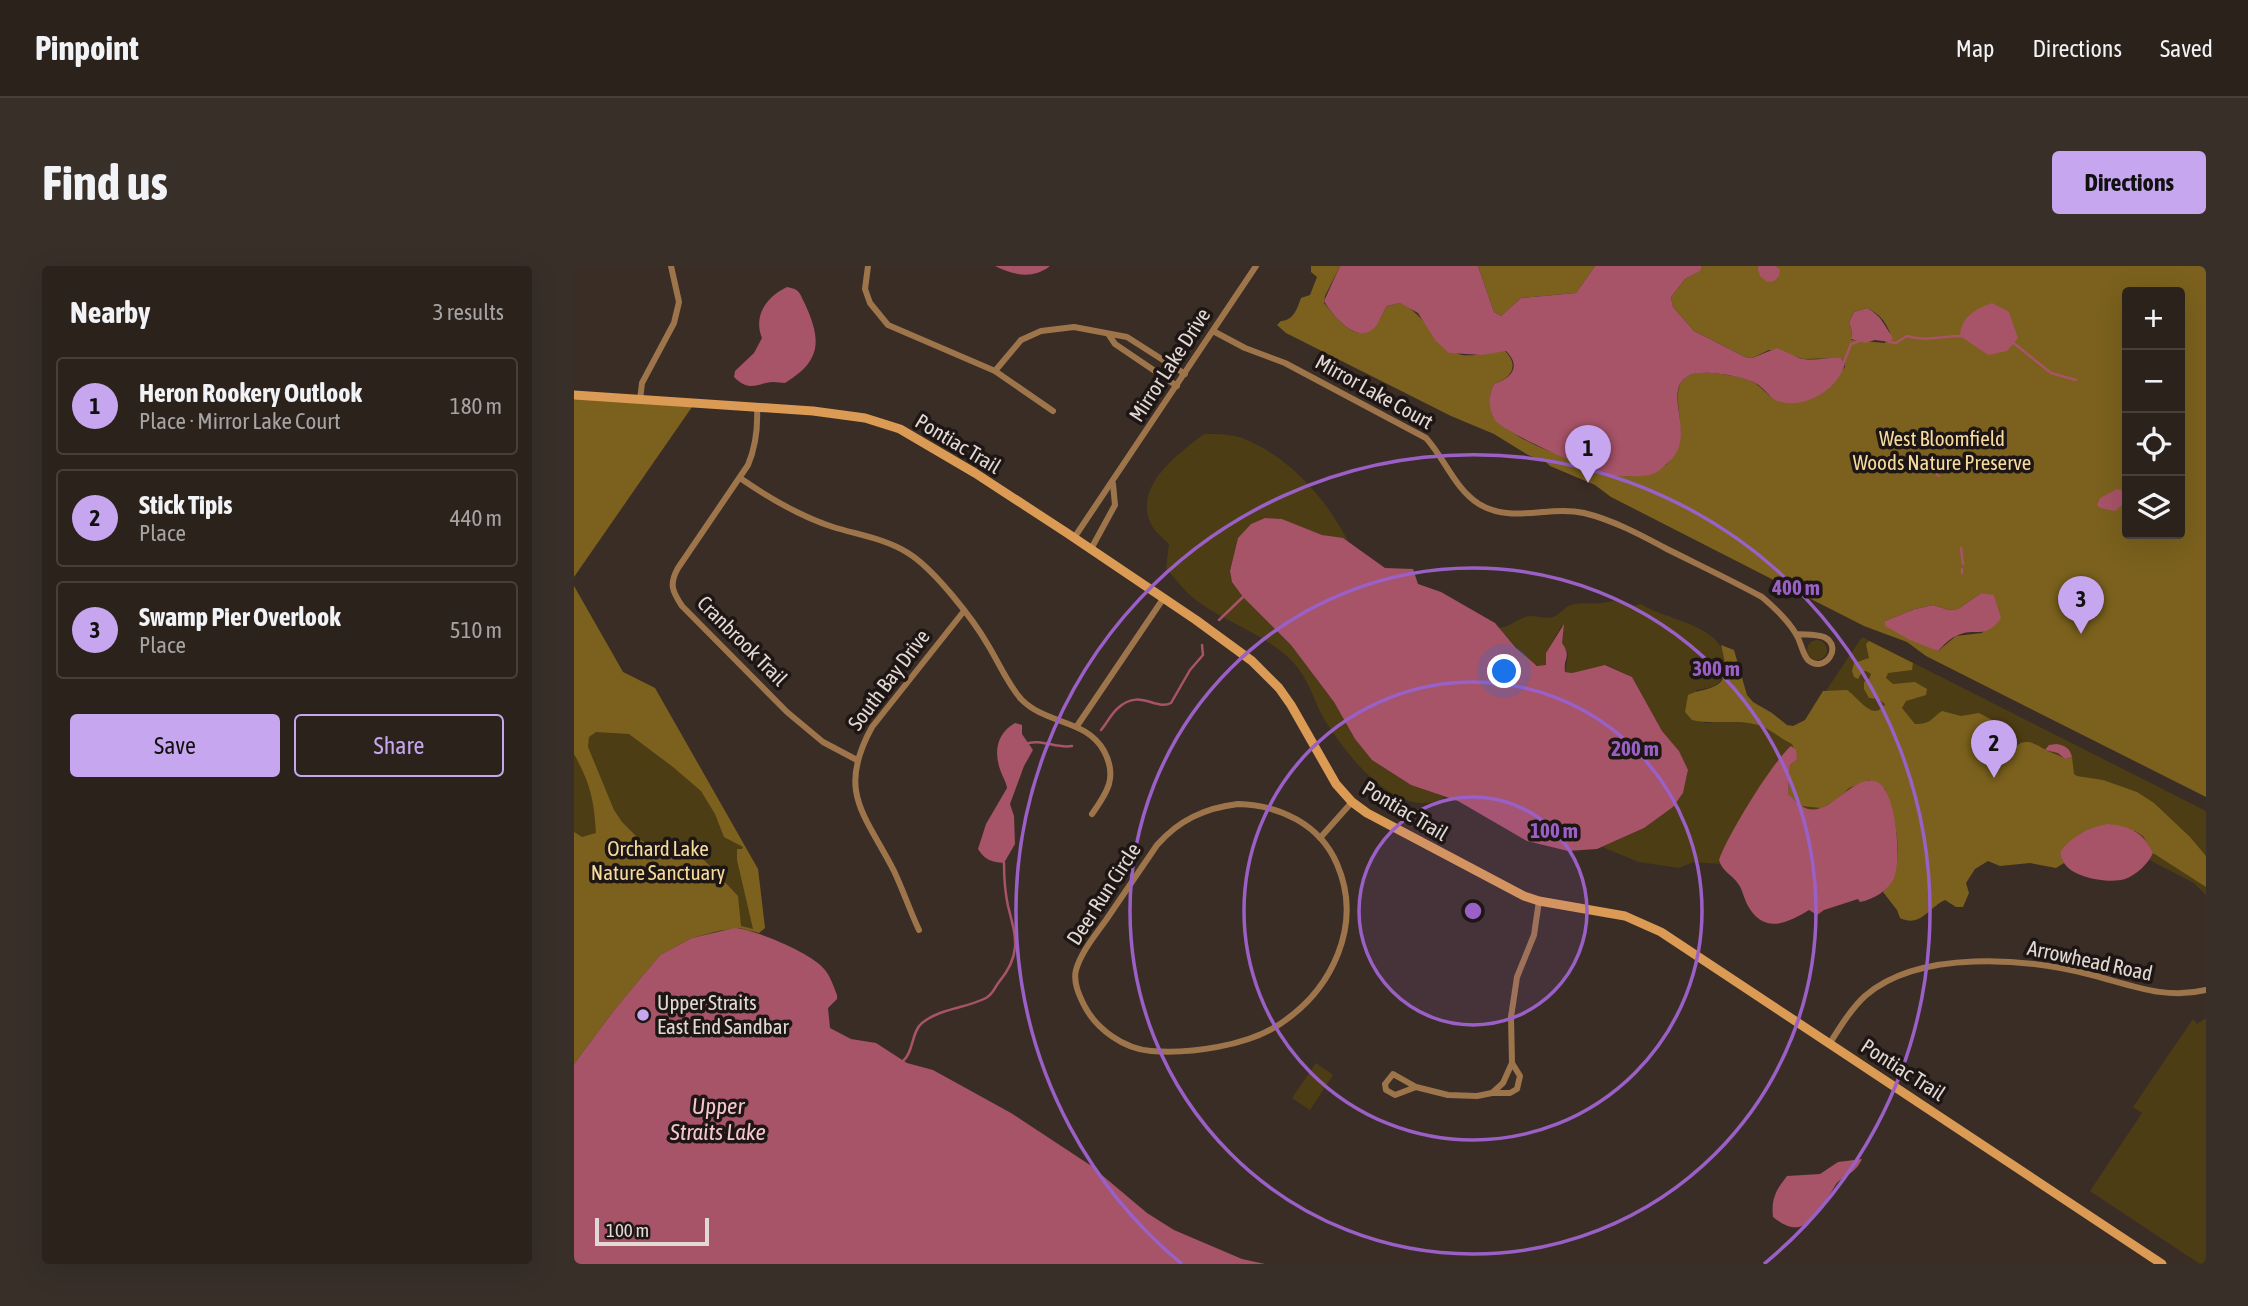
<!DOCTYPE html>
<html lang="en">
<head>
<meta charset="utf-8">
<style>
	body { margin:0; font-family:"Asap Condensed",sans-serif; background:#382f29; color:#f1f3f6 }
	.controls { position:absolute; right:21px; top:21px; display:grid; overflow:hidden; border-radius:7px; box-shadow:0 7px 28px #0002 }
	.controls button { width:63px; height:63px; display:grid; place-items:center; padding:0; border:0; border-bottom:2px solid #483f3b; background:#2c221c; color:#f1f3f6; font:35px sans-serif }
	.scale { position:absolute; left:21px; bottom:18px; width:114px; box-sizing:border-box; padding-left:7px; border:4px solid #e2d9d5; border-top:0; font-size:19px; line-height:24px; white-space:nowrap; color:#e2d9d5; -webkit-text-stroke:5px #1d1614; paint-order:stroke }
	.you { position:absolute; left:931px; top:406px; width:24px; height:24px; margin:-18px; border:5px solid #fff; border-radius:50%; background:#1a73e8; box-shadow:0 0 0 10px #1a73e833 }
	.badge { display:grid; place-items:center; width:46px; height:46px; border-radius:50%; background:#c7a6f0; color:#111; font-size:23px; font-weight:700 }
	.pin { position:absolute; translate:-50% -58px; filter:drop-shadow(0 2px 4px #0008) }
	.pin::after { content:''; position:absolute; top:37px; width:24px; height:21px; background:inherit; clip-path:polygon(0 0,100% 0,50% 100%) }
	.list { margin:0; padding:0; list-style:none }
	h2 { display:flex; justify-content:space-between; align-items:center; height:91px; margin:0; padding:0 28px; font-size:30px }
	h2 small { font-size:23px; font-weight:400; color:#a6a4a3 }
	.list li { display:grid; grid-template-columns:46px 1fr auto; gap:21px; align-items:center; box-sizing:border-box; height:98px; margin:0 14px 14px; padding:0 14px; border:2px solid #483f3b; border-radius:7px }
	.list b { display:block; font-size:26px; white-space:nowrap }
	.list p { margin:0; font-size:23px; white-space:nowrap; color:#a6a4a3 }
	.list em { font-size:23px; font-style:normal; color:#a6a4a3 }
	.actions { display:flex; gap:14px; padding:21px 28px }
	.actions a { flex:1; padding:16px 0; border:2px solid #c7a6f0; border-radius:7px; text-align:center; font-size:24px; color:#c7a6f0 }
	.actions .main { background:#c7a6f0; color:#111 }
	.icon { flex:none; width:38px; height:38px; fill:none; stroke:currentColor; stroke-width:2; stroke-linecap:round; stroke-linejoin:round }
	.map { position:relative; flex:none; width:1632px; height:998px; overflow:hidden; border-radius:7px }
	header { display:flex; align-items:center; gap:42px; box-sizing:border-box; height:98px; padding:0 35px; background:#2c221c; border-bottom:2px solid #483f3b }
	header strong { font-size:33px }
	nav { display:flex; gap:38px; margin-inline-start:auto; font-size:24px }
	.intro { display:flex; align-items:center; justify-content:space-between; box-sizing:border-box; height:168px; padding:0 42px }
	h1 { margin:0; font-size:49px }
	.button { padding:18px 32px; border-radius:7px; background:#c7a6f0; color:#111; font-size:24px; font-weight:700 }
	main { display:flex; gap:42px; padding:0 42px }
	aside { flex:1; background:#2c221c; border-radius:7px; box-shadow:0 7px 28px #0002 }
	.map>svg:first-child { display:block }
	.green { fill:#4d3d14 }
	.forest { fill:#7b611d; fill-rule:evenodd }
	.water { fill:#a75368 }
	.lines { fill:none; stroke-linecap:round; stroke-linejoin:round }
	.stream { stroke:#a75368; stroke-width:2.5 }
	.street { stroke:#9e754b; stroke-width:6 }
	.secondary { stroke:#dc9b54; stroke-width:9 }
	.ring { fill:none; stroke:#9a60c6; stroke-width:3.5 }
	.poi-dot { fill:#c7a6f0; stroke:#1d1614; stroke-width:2.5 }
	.labels { text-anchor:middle; stroke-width:7; stroke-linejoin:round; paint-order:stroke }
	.street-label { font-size:21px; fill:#e2d9d5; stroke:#1d1614 }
	.park-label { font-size:21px; fill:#f7dc9d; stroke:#1d1614 }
	.poi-label { font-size:21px; fill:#e2d9d5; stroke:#1d1614; text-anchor:start }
	.water-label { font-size:23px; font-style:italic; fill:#f7c6cf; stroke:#1d1614 }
	.centre { fill:#9a60c6; stroke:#1d1614; stroke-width:3.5 }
	.ring-label { font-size:21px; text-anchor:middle; font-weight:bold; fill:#9a60c6; stroke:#1d1614; stroke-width:7; stroke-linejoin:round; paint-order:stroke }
</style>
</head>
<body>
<header>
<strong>Pinpoint</strong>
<nav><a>Map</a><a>Directions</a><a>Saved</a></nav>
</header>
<div class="intro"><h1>Find us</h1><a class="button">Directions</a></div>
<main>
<aside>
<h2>Nearby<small>3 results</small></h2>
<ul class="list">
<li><span class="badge">1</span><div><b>Heron Rookery Outlook</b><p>Place · Mirror Lake Court</p></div><em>180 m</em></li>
<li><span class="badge">2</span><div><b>Stick Tipis</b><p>Place</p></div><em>440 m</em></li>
<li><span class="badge">3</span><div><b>Swamp Pier Overlook</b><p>Place</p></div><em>510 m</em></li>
</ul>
<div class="actions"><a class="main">Save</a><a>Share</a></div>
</aside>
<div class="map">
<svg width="1632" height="998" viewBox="0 0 1632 998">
	<rect width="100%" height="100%" fill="#3a2d26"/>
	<g class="green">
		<path d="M630,168C644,168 660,168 673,174C717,193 752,233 774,275L748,269L708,253L691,252L677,258L664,272L656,305L657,312L669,331L717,379L760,436L781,473L798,494L837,519L871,531C826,557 776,493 754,459C739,437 738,416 717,394C692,369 654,357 626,337C613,328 602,314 592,302L595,278C589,272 580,265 577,258C559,220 604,188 630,168Z"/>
		<path d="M0,320L49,406L81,422L184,603L191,662L185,667L178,664L41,743L0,798Z"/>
		<path d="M1041,334L1058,340L1067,338C1092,355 1158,359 1151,404C1148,421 1135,422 1122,424L1130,457C1151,456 1179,453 1198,465C1205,469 1209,474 1217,477L1288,371L1632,545V629L1620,617L1560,586L1145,594L1146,598L1119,596L1105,602L1065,596L1028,581L1070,562L1099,541L1109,527L1114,506L1105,485L1088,465L1058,411L1033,399L998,407L991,406L994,389L993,385L988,378V359L972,387V399L967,401L954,394L925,362C937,361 945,351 956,350C964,350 971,353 979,351C986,349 990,341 997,339C1012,335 1026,340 1041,334Z"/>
		<circle cx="1243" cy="384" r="10"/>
		<path d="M1632,752V998H1626L1516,925L1568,847L1559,841L1619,753L1623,758Z"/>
		<path d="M742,797L759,809L736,844L718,832Z"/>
	</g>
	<g class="forest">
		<path d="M737,0H766L751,30L750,37C760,48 778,76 797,64C804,60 808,47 813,40L826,37C849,45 867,85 888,89C904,91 918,84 931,85C946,100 937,112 920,118C897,162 978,186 1007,197C1018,201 1029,210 1041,210C1056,210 1075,212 1088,202C1128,173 1085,123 1116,109C1125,105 1139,107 1148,108C1158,110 1170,111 1179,116C1187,120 1192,128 1199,132C1211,138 1229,137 1241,131C1252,126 1262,110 1271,101V97L1267,92L1230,93L1195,84L1178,92L1171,91L1120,65L1099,41L1097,31L1111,13L1125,5L1128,0H1183V2L1205,4L1202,0H1632V531L1352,390L1333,376L1290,360L1037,231L1021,219L976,200L971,195L954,189L920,168L877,150L712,67L703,59L707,55C720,54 723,43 727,32L736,29L743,11L737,6ZM1553,26H1606V268H1553ZM1293,42C1305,48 1311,54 1316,67L1311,77L1277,74L1278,66L1275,56L1280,46ZM1407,327L1420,330L1425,347L1408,367L1382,370L1364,385L1311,355L1341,343L1359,339L1375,344L1384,343Z"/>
		<path d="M904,0H1021L1002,27L947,32L927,50L920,46Z"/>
		<path d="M0,132L118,141L0,311Z"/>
		<path d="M0,320L49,406L81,422L184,603L191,662L185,667L166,662L144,665L118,672L86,689L41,743L0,798V566L8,571L22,567C20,533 16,517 0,488ZM22,466L55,468L99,501L127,525L141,548L150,571L169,581L168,583H163V594L179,663L167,660L164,630L130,594L81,583L65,573L48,556L40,544L14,481L15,471Z"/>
		<path d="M1295,375L1339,397L1338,404L1314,407L1312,412L1319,418L1341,416L1353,423L1352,429L1332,435L1328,442L1341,458C1358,458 1356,453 1368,445L1387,450L1405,447L1433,462L1437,467L1435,472L1419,488V493C1440,496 1439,462 1470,483C1476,487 1484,488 1491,493L1498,491L1500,508L1503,510L1529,514L1563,526L1580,537L1616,571L1632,590V621L1579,587L1569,570L1561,565L1507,567L1486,586L1490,597L1482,602L1456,597L1426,600L1414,595L1401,603L1392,617L1395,627L1389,641H1382L1371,634C1355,641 1347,662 1326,652L1323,644L1309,626C1334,599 1322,554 1311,523L1295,514L1275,522L1264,533L1247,542L1227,540L1214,528L1216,499L1223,492L1218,478C1205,472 1197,463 1184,459C1162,453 1139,459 1118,454L1111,446L1114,429C1123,424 1132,425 1141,420C1157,413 1150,392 1147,379L1160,384L1173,429L1179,436L1198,447L1213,459L1219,460L1231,454L1249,425L1273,424C1284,431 1299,457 1311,438L1304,433L1295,432L1290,423V416L1295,413L1297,408L1292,405L1288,406L1284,413L1280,411L1278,405L1280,397L1295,392L1292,378Z"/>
	</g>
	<g class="water">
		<path d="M421,0H476C458,14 440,9 421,0Z"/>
		<path d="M766,0H904L920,46L927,50L947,32L1002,27L1021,0H1128L1126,5L1111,13L1097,31L1099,41L1120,65L1171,91L1178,92L1203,82C1210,85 1218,89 1225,92C1239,96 1254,91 1267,92L1271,98C1263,124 1231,144 1203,135C1196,132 1190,122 1183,118C1170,110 1129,103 1116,109C1085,124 1125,168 1095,196C1091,199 1087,204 1083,206C1072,212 1053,210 1041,210C1025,209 930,167 921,154C914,143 914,129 920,118C937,112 948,101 932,85L908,89L875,87L861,74L844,47L826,37L813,40C808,47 805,59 798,64C780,77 757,47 750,35Z"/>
		<path d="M1183,0H1202L1206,4L1205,10L1200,15L1193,16L1186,10Z"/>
		<path d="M213,21C226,23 226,28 231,38C248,75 247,95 211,117C207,117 203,116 199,116C183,117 176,127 160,111L161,105L180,87L188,72C179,50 192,31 213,21Z"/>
		<path d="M1418,37L1435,46L1444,72L1433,85L1414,89L1386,70C1387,51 1401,43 1418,37Z"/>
		<path d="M1293,42C1308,50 1310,59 1319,72L1316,76L1301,74L1291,77L1277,73L1278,66L1275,56L1280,46Z"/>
		<path d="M1543,223L1552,226L1553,230L1549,238L1541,245L1526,242L1523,239L1526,232Z"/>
		<path d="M691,252L708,253L748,269L769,272L811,302L839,303L844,318L867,326L921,357L942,382L963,400L972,399V387L990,358L988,377C998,391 989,392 991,406L998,407L1031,399L1058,411L1088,465L1105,485L1114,504L1109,527L1099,541L1070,562L1023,583L994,585L953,575L884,535L837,519L798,494L781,473L760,436L717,379L669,331L658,316L656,305L664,272L677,258Z"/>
		<path d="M1407,327L1420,329L1427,352C1411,375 1402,360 1382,370C1375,373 1369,380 1364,385L1336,374L1311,360V355L1341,343L1359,339L1375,344L1384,343Z"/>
		<path d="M441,457L448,459V468L459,484L450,500L436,538L440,550L441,578L430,597C417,596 411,594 404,583L412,558L433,522C432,515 429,512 427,506C419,486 423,467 441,457Z"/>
		<path d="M1483,478C1491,480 1496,482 1498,491L1491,493L1484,487L1471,484L1475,479Z"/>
		<path d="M1217,480L1222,484L1223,493L1216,499L1214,528C1218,531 1222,536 1226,539C1253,559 1278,505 1303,516C1322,523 1328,594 1320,612C1314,625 1300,633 1286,636L1284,633L1250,644L1243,649L1235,644C1212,658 1190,668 1174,640C1170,633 1169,625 1165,619C1159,609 1148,606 1145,594C1153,570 1199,495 1217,480Z"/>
		<path d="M1534,558C1556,560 1570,567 1579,587C1574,598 1562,609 1551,613C1536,618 1499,612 1490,597C1488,594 1487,590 1486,586C1498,570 1514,561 1534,558Z"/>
		<path d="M161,662C180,663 240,688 251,704C256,710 260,721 263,729V733L254,742L256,762L277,773L302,777L333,797L359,804L437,847L516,899L573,947L600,964L668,993L691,998H0V798L41,743L86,689L118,672Z"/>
		<path d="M1288,893C1282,906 1275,907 1265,915C1261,918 1259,924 1256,928C1240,953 1228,975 1199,951C1197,933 1202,924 1213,910L1246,908L1264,896Z"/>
	</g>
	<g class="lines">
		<g class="stream">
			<path d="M1437,75L1477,107L1502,114"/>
			<path d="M1315,76L1322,77L1333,70C1351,76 1369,70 1388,70"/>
			<path d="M1270,96L1277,78L1285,75"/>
			<path d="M1354,203L1359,206"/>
			<path d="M1363,209L1365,210"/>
			<path d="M1387,282L1389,298"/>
			<path d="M1388,307V303"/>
			<path d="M645,354L669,331"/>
			<path d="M527,464C533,457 537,448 544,442C566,422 581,445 597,437L616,404L629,389L628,379"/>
			<path d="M451,478C467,472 482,483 498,480"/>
			<path d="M329,795C340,786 337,766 348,757C367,742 390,743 412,732C420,727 420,722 425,716C448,688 442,671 434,640C431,626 430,611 430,597"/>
		</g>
		<g class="street">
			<path d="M294,0L291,23L296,37L314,59L421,105L479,145"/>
			<path d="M639,65L671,82L711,97L852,172C871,193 881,223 905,238C938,258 975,239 1010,247C1039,254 1067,269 1093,283C1125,299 1157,314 1188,331C1201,342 1214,354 1222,368C1227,376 1228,387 1234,394C1250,408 1270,381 1250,371C1242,368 1231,369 1222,368"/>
			<path d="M535,69L541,78L603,120"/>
			<path d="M421,105L447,74L467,65L500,61L553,71L611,108"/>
			<path d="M66,134L68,117L100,57L105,36L97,0"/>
			<path d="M183,142C184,163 182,180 174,199L104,302C95,318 98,325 108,340L213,446L249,476L283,494"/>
			<path d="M166,212C195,232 225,250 259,261C285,269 312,273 334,287C360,303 399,353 414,379C425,397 433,417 447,433C472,459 513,453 530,485C544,511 533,527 518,548"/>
			<path d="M500,272L682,0"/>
			<path d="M517,283L541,239L539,218"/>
			<path d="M503,460L589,333"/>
			<path d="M664,538C705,539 746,558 763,598C789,658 759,723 706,758C673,780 616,788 577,785C550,783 522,763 510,739C505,729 499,716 502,704C507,686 522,668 532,654C549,629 566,604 583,579C605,554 631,542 664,538Z"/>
			<path d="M746,572L778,536"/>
			<path d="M345,664C336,645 329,624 320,605C291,548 262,526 298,461L390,345"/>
			<path d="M1256,777C1266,761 1277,743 1291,730C1345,683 1452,692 1518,709C1557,719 1591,734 1632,724"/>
			<path d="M842,821L819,808L811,818L812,824L821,829L842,821L874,829L903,830L918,827L929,817L938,797L937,751L943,711L960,669L965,635"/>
			<path d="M918,827H936L943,823L946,810L938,797"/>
		</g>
		<path class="secondary" d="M0,129L239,145L291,152L326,163L401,207L493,267L622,354L678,395L705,422L717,439L762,518L778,536L793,547L950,630L965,635L1051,650L1087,666L1588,998"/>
	</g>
	<circle cx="899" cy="645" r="114" fill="#9a60c6" fill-opacity=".12"/>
	<g class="ring">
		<circle cx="899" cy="645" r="114"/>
		<circle cx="899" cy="645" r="229"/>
		<circle cx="899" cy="645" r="343"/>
		<path d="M608 998A457 457 0 1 1 1190 998"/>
	</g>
	<circle class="poi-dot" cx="69" cy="749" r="7"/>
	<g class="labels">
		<g class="street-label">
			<text transform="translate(596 99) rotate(-57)" y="7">Mirror Lake Drive</text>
			<text transform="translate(800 126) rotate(29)" y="7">Mirror Lake Court</text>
			<text transform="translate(384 178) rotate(31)" y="7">Pontiac Trail</text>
			<text transform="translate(168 375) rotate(45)" y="7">Cranbrook Trail</text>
			<text transform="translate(315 414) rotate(-53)" y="7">South Bay Drive</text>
			<text transform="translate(831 545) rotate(31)" y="7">Pontiac Trail</text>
			<text transform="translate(530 628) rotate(-57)" y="7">Deer Run Circle</text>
			<text transform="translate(1516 695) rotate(12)" y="7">Arrowhead Road</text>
			<text transform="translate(1329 804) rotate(33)" y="7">Pontiac Trail</text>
		</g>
		<g class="park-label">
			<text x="1368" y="180">West Bloomfield<tspan x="1368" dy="24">Woods Nature Preserve</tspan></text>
			<text x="84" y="590">Orchard Lake<tspan x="84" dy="24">Nature Sanctuary</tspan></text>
		</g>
		<g class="poi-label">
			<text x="83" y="744">Upper Straits<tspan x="83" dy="24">East End Sandbar</tspan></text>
		</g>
		<g class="water-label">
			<text x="144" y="848">Upper<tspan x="144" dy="26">Straits Lake</tspan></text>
		</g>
	</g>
	<circle cx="899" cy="645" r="10" class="centre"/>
	<g class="ring-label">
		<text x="1222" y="329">400 m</text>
		<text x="1142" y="410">300 m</text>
		<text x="1061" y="490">200 m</text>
		<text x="980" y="572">100 m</text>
	</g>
</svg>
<div class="controls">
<button>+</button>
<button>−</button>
<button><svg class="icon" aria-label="locate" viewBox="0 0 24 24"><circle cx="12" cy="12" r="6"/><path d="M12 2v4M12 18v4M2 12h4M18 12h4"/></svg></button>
<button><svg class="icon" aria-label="layers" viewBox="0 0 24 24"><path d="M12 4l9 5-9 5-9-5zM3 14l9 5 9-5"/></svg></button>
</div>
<div class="scale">100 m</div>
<div class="you"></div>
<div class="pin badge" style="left:1014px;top:217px">1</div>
<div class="pin badge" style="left:1420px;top:512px">2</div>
<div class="pin badge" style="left:1507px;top:368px">3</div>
</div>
</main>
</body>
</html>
